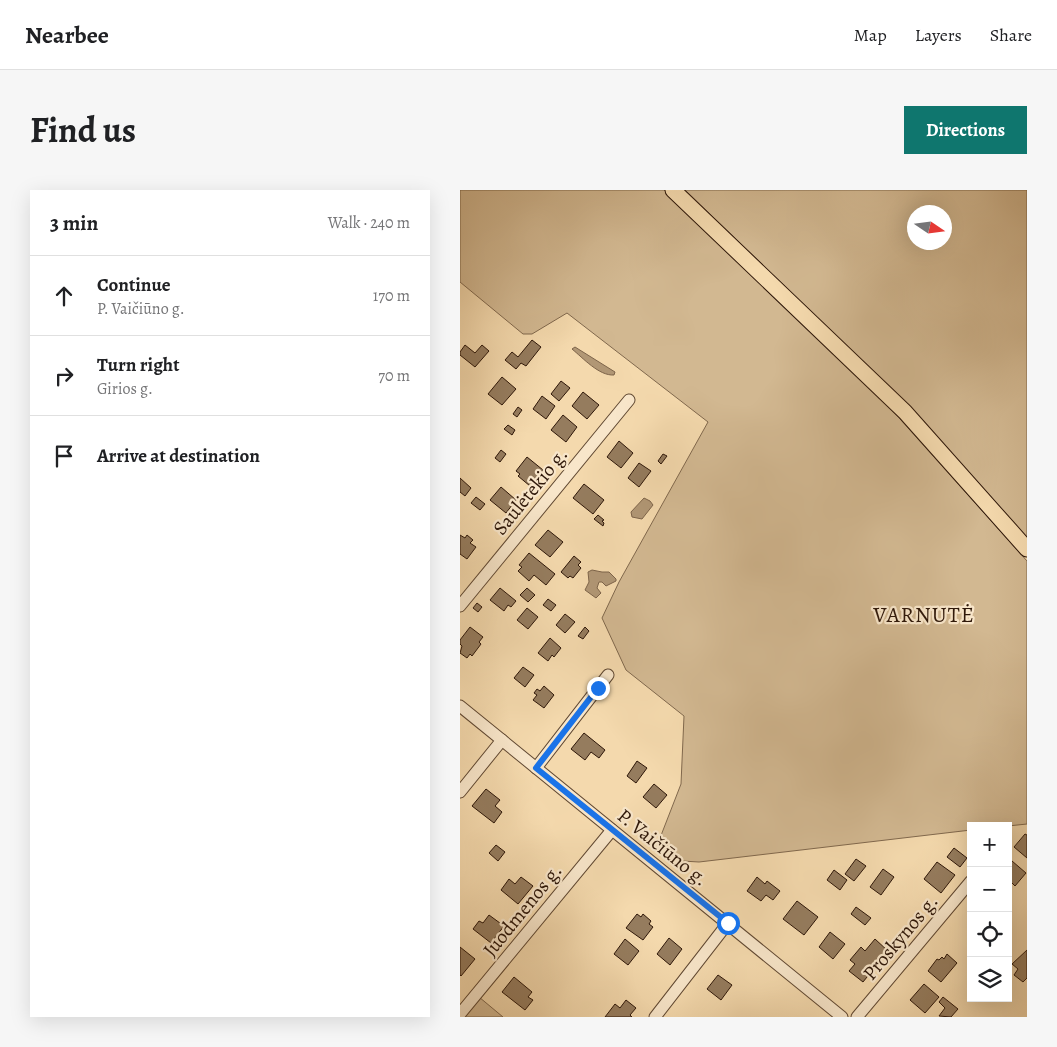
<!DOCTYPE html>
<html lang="en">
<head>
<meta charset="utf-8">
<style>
	body { margin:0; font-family:Alegreya,serif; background:#f6f6f6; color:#202124 }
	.controls { position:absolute; right:15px; bottom:15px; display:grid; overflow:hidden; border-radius:0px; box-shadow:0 5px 20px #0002 }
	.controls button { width:45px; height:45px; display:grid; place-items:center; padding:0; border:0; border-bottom:1px solid #e0e0e0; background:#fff; color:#202124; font:25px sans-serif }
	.compass { position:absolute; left:447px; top:15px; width:45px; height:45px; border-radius:50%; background:#fff; box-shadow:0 5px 20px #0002; rotate:103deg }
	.stop { position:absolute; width:15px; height:15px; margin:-11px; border:4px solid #1a73e8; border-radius:50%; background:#fff }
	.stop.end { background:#1a73e8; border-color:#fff; box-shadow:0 1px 5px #0008 }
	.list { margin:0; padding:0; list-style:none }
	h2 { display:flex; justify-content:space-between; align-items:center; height:65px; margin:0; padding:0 20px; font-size:21px }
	h2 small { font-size:16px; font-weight:400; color:#757577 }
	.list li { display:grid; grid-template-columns:32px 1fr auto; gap:15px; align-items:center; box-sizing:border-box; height:80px; padding:0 20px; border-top:1px solid #e0e0e0 }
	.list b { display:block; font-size:19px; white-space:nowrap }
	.list p { margin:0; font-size:16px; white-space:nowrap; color:#757577 }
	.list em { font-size:16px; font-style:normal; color:#757577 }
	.icon { flex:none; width:28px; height:28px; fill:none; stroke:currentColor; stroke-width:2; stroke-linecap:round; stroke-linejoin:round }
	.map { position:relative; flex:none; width:567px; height:827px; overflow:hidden; border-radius:0px }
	header { display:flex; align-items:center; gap:30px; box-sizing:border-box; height:70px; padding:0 25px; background:#fff; border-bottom:1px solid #e0e0e0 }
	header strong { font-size:24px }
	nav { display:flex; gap:28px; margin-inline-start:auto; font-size:18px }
	.intro { display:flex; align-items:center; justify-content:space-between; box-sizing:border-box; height:120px; padding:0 30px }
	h1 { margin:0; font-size:35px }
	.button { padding:12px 22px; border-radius:0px; background:#0f766e; color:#fff; font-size:18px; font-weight:700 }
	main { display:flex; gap:30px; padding:0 30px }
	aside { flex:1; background:#fff; border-radius:0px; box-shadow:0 5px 20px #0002 }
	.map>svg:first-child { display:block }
	.green { fill:#d2b891; stroke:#80684d; fill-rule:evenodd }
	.water { fill:#b19775; stroke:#7d644a }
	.building { fill:#957c5e; stroke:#2e1709 }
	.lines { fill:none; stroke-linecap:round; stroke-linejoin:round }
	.minor-casing { stroke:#604832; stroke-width:13 }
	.major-casing { stroke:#2e1709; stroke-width:17 }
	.minor { stroke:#f8e6ca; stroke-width:11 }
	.major { stroke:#f4d9ad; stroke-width:15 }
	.route { stroke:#1a73e8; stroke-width:6 }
	.labels { text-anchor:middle; stroke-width:4.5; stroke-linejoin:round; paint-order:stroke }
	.street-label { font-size:20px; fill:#2e1709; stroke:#f8e6ca }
	.quarter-label { font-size:22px; letter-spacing:1px; fill:#2e1709; stroke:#f8e6ca }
</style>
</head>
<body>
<header>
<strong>Nearbee</strong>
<nav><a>Map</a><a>Layers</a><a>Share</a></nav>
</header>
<div class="intro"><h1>Find us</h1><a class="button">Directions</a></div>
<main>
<aside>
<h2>3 min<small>Walk · 240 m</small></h2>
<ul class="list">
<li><svg class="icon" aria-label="ahead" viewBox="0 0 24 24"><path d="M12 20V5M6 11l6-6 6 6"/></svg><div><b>Continue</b><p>P. Vaičiūno g.</p></div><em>170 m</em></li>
<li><svg class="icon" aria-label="right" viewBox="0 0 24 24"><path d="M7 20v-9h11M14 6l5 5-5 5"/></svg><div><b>Turn right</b><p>Girios g.</p></div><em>70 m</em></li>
<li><svg class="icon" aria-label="arrive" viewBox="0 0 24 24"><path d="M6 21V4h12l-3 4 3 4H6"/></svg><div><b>Arrive at destination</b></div></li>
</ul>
</aside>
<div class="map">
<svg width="567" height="827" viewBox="0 0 567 827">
	<rect width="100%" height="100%" fill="#f4d9ad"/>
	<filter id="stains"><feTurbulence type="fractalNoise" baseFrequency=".004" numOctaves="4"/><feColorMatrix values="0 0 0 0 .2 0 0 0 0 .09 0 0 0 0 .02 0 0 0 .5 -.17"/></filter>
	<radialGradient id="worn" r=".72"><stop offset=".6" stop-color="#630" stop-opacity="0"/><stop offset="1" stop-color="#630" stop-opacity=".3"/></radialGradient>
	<g class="green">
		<path d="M0,0H204L424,211L567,371V634L548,636H511V640L239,672L222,671L200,648L221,594L224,526L166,480L142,428L159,392L248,232L107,123L72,144H63L0,92Z"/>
		<path d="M225,0H567V348L457,224ZM454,22H484V52H454Z"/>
		<path d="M19,807L43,827H3Z"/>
	</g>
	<g class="water">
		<path d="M115,157L155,182L154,185C139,186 123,168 112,159Z"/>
		<path d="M184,308L190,311L193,315L182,329L172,327L171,322Z"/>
		<path d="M132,380L142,382H149L156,389V391L146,396L142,392H139L137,398L141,403L136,408L125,400L129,392L128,382Z"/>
	</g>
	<g class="building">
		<path d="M72,150L81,157L66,176L61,173L56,179L45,170L52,162L58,167Z"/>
		<path d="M5,155L15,163L22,155L29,161L15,177L0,165V162Z"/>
		<path d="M42,187L56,199L42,215L28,204Z"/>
		<path d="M101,191L110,198L99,211L91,204Z"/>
		<path d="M123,202L139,215L127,229L112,216Z"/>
		<path d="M82,206L95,216L86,229L73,219Z"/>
		<path d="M58,217L62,220L57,227L53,224Z"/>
		<path d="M103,225L117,237L106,252L91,240Z"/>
		<path d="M48,235L55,240L52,245L44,239Z"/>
		<path d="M159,251L173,263L161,278L147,267Z"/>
		<path d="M41,260L46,264L40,272L35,268Z"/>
		<path d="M203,264L207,266L201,274L198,271Z"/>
		<path d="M67,267L83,280L70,296L58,286L60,284L56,281Z"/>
		<path d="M179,273L191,281L179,297L168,288Z"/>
		<path d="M0,288L11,298L5,306L0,302Z"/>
		<path d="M124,294L144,310L133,324L113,308Z"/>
		<path d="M41,297L56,310L46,323L30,310Z"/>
		<path d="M16,307L25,314L20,320L11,313Z"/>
		<path d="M138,325L144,330L142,331L144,333L143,336L134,329Z"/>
		<path d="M88,340L103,352L90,367L75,355Z"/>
		<path d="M0,345L5,348L7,345L13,350L10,353L16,357L7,369L0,364Z"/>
		<path d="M69,363L95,384L86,395L74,385L69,391L58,381L62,377L59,375Z"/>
		<path d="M114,366L121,372L118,375L121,378L113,388L110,386L108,388L101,382Z"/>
		<path d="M40,398L56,411L51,417L48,415L44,421L30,410Z"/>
		<path d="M67,398L75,405L68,412L60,405Z"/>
		<path d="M88,409L96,415L91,421L83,415Z"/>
		<path d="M17,413L22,417L18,422L13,418Z"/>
		<path d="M67,418L78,427L68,439L57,430Z"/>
		<path d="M105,424L115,432L105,443L96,435Z"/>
		<path d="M10,437L23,447L19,452L21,454L12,466L10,464L7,468L0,463L2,456L0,454V450Z"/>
		<path d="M125,437L129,441L123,449L118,446Z"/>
		<path d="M90,448L101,458L94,467L92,465L88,471L78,463Z"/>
		<path d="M63,477L74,485L65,497L54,488Z"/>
		<path d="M84,496L94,505L84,518L73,510L77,505L74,503L77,499L80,501Z"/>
		<path d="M124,543L145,560L139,568L131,562L125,570L111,559Z"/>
		<path d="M177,571L187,578L176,593L167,586Z"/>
		<path d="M194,594L207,605L196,618L183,607Z"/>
		<path d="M26,599L40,610L35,616L42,622L34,633L12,616Z"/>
		<path d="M565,644L567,645V668L554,657Z"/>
		<path d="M36,655L45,662L38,671L29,663Z"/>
		<path d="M494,658L507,668L500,677L487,667Z"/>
		<path d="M396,669L406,676L394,691L385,684Z"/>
		<path d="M552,671L566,683L555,696L552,693L550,695L548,694V675Z"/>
		<path d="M477,672L495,685L481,703L464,689Z"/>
		<path d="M423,679L434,687L421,705L410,697Z"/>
		<path d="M374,680L387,690L380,700L367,690Z"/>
		<path d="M61,687L73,696L58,714L41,700L49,689L55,694Z"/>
		<path d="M297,687L305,694L307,691L320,701L313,710L306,705L301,711L287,701Z"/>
		<path d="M337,711L358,727L344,745L323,729Z"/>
		<path d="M396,717L411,728L405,735L391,724Z"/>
		<path d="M177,724L181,727L183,724L191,731L189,734L193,737L183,750L166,738Z"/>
		<path d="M29,725L44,736L31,753L13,739L19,731L23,733Z"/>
		<path d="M370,742L385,754L373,769L359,757Z"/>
		<path d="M209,748L222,759L210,775L197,764Z"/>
		<path d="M165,749L179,761L168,775L154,764Z"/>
		<path d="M415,749L428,761L403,792L389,781L395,774L390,770L401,757L405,761Z"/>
		<path d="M0,757L15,769L1,786L0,785Z"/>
		<path d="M567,760V788L563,792L554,785L558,779L552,774Z"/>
		<path d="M487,764L497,773L481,792L468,781L477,769L479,770L482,767L484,769Z"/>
		<path d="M258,785L272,795L261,810L247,799Z"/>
		<path d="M54,787L72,802L68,807L73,810L65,820L42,802Z"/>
		<path d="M464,794L479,807L465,823L450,810Z"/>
		<path d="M483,807L498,819L491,827L479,826L485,818L479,812Z"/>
		<path d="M166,810L176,818L170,825L172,827H145L155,814L160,818Z"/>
	</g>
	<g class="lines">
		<defs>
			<g id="minor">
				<path d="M0,416L169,210"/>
				<path d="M0,516L382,827"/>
				<path d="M76,578L148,485"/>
				<path d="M0,602L42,550"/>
				<path d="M0,824L152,640"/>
				<path d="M195,827L268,733"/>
				<path d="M397,827L511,691"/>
			</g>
			<path id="major" d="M213,0L445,222L567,359"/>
		</defs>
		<use href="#minor" class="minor-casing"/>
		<use href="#major" class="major-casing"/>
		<use href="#minor" class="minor"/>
		<use href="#major" class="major"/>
	</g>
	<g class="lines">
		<path class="route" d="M138,498L76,578L268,733"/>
	</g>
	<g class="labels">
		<g class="street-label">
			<text transform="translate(70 301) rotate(-51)" y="7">Saulėtekio g.</text>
			<text transform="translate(203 657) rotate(39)" y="7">P. Vaičiūno g.</text>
			<text transform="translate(62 720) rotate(-51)" y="7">Juodmenos g.</text>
			<text transform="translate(440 747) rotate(-50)" y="7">Proskynos g.</text>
		</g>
		<g class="quarter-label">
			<text x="464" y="432">VARNUTĖ</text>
		</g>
	</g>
	<rect width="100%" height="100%" filter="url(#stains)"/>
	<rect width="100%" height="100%" fill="url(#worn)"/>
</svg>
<div class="controls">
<button>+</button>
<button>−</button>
<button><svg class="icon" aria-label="locate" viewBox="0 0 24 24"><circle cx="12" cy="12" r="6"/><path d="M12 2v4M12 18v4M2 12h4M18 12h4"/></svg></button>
<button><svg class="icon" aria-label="layers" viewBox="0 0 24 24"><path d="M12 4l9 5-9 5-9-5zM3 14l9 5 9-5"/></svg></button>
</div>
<svg class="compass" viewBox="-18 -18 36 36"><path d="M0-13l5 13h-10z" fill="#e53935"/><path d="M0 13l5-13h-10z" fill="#757577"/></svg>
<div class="stop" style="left:268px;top:733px"></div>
<div class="stop end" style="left:138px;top:498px"></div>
</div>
</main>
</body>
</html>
